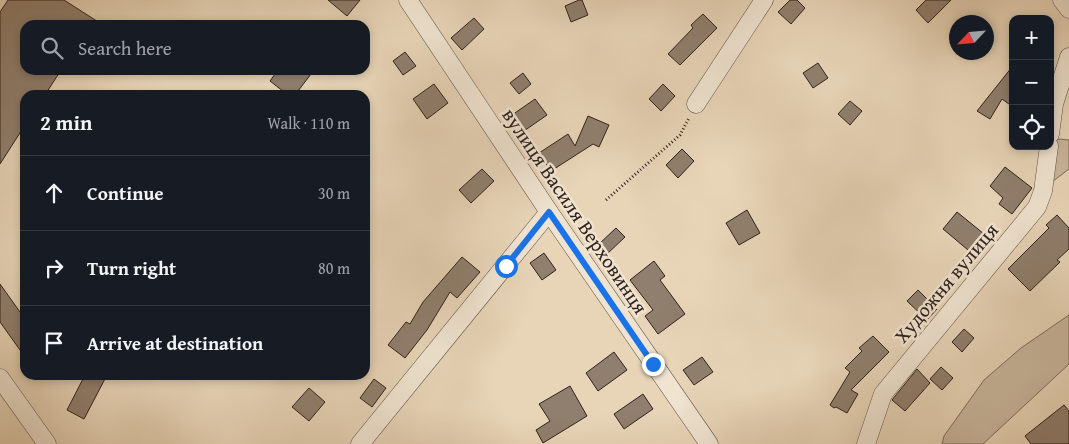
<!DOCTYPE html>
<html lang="en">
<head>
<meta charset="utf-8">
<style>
	body { margin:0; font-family:"Gentium Book Plus",serif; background:#242831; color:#f1f3f6 }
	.controls { position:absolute; right:15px; top:15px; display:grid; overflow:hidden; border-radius:10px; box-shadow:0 2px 8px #0003 }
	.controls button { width:45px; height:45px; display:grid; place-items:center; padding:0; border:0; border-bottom:1px solid #363941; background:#171b24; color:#f1f3f6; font:25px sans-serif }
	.compass { position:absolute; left:949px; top:15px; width:45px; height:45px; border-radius:50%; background:#171b24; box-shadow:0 2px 8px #0003; rotate:244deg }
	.stop { position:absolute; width:15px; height:15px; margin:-11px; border:4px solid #1a73e8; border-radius:50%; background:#fff }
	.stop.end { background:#1a73e8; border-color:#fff; box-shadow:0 1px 5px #0008 }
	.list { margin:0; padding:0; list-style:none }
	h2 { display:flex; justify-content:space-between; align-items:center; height:65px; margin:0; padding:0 20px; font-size:21px }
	h2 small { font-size:16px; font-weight:400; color:#9ea1a6 }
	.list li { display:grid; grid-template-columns:32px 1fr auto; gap:15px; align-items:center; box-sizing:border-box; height:75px; padding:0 20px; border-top:1px solid #363941 }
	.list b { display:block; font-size:19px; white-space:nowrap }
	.list em { font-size:16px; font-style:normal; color:#9ea1a6 }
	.icon { flex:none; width:28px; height:28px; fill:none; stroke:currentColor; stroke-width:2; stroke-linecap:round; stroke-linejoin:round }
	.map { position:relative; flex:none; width:1069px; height:444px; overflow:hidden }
	.search { position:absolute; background:#171b24; box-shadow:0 2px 8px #0003; left:20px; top:20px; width:350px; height:55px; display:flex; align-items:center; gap:12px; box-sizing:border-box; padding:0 18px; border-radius:15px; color:#9ea1a6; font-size:19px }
	.panel { position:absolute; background:#171b24; box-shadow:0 2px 8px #0003; left:20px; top:90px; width:350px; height:290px; border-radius:15px }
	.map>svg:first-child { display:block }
	.green { fill:#c9b79e; stroke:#7c6c5e }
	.building { fill:#907f6e; stroke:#30221d }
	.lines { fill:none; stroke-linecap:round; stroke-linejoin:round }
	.minor-casing { stroke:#5e4f44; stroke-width:19 }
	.path { stroke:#30221d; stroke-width:3; stroke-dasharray:1 2.5; stroke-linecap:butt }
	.minor { stroke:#f0e4d1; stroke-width:18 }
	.route { stroke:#1a73e8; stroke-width:6 }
	.labels { text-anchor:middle; stroke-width:5; stroke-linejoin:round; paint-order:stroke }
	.street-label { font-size:20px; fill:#30221d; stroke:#f0e4d1 }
</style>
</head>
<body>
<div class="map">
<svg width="1069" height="444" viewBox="0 0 1069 444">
	<rect width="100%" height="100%" fill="#e8d5b8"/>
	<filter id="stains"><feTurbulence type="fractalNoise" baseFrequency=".004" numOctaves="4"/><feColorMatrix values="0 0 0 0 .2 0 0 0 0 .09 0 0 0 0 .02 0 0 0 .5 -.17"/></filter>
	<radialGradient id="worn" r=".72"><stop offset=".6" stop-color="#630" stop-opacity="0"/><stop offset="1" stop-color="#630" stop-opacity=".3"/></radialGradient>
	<g class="green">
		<path d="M1059,139L1069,140V169L1052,182L1054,141Z"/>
		<path d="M1069,315V364L983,444H942L944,436L984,380L1021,348Z"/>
	</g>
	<g class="building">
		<path d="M8,0H64L103,25H25V70H61L45,95H25V125L0,164V12Z"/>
		<path d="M328,0H360L347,16Z"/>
		<path d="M579,0H582L588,15L571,22L565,6Z"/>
		<path d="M790,0H797L805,8L791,24L778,12Z"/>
		<path d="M926,0H951L928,23L916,10Z"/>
		<path d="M703,14L717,28L680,65L668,54L693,28L691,25Z"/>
		<path d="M474,18L484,29L462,50L451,38Z"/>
		<path d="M405,52L416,66L403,75L393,61Z"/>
		<path d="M818,63L828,78L813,88L803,73Z"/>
		<path d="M1012,67L1013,107L1002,99L990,119L977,111Z"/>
		<path d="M278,70H314L295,95H288L270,81Z"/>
		<path d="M523,73L531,84L519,94L510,83Z"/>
		<path d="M434,84L448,103L427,119L413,99Z"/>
		<path d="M663,84L675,96L661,111L649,99Z"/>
		<path d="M535,99L547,115L524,131L512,115Z"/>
		<path d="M850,101L862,111L850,125L838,114Z"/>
		<path d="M588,116L609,125L599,147L593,144L551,171L539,153L568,134L575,146Z"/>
		<path d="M682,149L694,161L678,178L666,165Z"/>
		<path d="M1005,167L1032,188L1012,214L999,204L1003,198L990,186Z"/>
		<path d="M482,169L494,181L471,203L459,190Z"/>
		<path d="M747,210L760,233L739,245L726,223Z"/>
		<path d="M957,212L989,238L974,255L943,229Z"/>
		<path d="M1057,215L1069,228V249L1057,260L1060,262L1030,291L1008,269L1049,228L1046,225Z"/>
		<path d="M616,228L625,237L607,254L598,245Z"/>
		<path d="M544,253L556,270L542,280L530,263Z"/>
		<path d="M462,257L480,272L457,298L450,292L427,330L405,358L388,345L406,322L410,324L423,302Z"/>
		<path d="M654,261L665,276L660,280L685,314L658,334L645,316L653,310L630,280Z"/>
		<path d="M0,284L25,319V357L0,322Z"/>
		<path d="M918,290L937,309L927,320L907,301Z"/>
		<path d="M964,329L974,338L962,352L952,342Z"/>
		<path d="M873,336L889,352L851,390L858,394L847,413L836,407L834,408L830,405L850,372L845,368L862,351L859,348Z"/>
		<path d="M614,352L627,370L598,391L586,373Z"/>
		<path d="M702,357L713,372L694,385L683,370Z"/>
		<path d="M941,367L953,378L942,390L930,379Z"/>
		<path d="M917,369L930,383L905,411L892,400Z"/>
		<path d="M85,375H107L84,419L67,410Z"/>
		<path d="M374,379L386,388L372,407L360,398Z"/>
		<path d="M570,386L587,416L543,443L536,430L550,421L539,404Z"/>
		<path d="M309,388L325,402L309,421L292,407Z"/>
		<path d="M643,394L653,409L624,429L614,414Z"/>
		<path d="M1064,405L1069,411V444H1031L1025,436Z"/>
	</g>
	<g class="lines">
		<defs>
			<g id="minor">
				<path d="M408,0L549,212L709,444"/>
				<path d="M1062,0L1069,9"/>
				<path d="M696,104L764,0"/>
				<path d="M1050,134L1054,104L1069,57"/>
				<path d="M0,378L47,444"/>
				<path d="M360,444L549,212"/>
				<path d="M866,444L883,394L1037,207L1043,191L1049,146"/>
			</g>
		</defs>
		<use href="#minor" class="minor-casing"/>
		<path class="path" d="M606,200L680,135L689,118"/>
		<use href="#minor" class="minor"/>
	</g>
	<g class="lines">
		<path class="route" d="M506,266L549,212L653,364"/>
	</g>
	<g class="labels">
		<g class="street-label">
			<text transform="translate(575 211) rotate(56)" y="7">вулиця Василя Верховинця</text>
			<text transform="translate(946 283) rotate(-50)" y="7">Художня вулиця</text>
		</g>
	</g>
	<rect width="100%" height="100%" filter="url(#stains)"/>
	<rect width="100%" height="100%" fill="url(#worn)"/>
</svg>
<div class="controls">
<button>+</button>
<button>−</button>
<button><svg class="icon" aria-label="locate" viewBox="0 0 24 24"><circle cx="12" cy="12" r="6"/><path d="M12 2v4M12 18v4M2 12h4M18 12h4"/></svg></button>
</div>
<svg class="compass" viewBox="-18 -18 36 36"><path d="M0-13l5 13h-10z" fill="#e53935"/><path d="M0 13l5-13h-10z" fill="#9ea1a6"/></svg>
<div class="stop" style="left:506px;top:266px"></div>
<div class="stop end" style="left:653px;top:364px"></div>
<div class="search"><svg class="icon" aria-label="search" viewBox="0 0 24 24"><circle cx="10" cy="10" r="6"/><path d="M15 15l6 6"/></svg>Search here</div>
<section class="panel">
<h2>2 min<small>Walk · 110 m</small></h2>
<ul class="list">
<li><svg class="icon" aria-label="ahead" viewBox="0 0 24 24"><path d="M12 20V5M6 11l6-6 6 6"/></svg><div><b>Continue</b></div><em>30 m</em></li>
<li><svg class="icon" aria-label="right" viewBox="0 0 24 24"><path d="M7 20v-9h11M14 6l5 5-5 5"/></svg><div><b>Turn right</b></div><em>80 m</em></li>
<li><svg class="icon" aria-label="arrive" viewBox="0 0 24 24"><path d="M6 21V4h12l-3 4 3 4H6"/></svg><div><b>Arrive at destination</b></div></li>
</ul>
</section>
</div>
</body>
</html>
